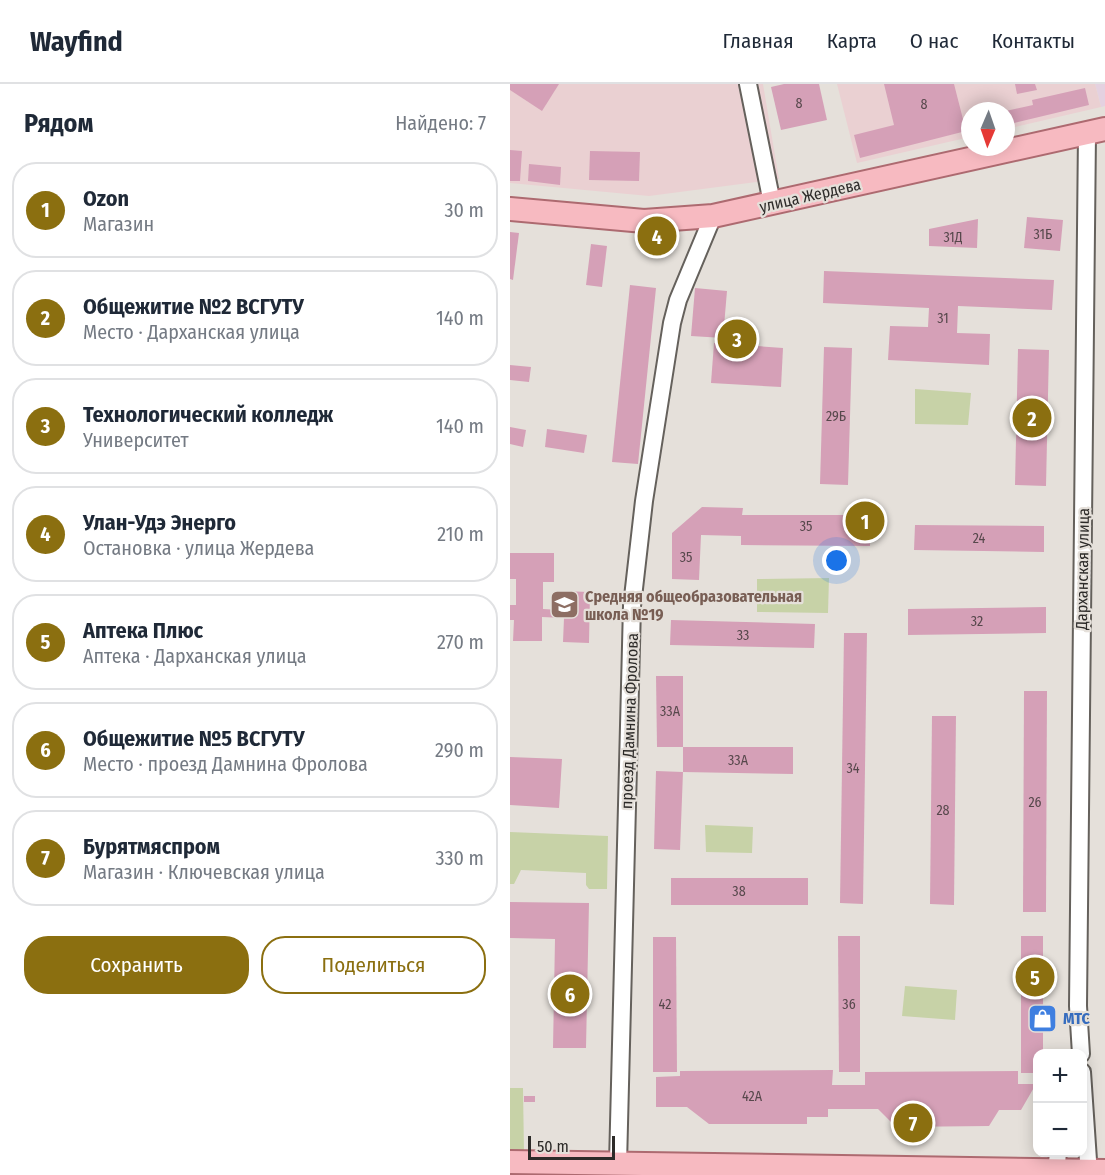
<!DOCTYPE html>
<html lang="ru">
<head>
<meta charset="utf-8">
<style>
	body { margin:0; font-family:"Fira Sans Condensed",sans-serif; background:#f6f6f7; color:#1f2937 }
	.controls { position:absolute; right:18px; bottom:18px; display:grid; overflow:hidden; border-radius:12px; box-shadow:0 3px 15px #0003 }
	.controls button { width:54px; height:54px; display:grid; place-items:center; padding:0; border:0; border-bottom:2px solid #e0e1e3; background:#fff; color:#1f2937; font:30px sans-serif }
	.compass { position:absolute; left:451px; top:18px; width:54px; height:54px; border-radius:50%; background:#fff; box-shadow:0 3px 15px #0003; rotate:182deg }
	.scale { position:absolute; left:18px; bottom:15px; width:87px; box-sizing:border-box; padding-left:6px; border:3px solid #2d2b29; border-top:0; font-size:16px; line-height:21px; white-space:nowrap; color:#2d2b29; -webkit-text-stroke:4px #e5e0da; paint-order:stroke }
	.you { position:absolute; left:327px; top:477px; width:21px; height:21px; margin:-15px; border:4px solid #fff; border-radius:50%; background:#1a73e8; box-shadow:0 0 0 9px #1a73e833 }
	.badge { display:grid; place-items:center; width:39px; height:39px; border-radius:50%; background:#8b6f10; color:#fff; font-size:20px; font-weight:700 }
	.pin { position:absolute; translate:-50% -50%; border:3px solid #fff; box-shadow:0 2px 6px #0006 }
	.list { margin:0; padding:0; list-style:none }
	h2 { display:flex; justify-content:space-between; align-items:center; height:78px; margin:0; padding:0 24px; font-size:26px }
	h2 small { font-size:20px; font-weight:400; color:#747a83 }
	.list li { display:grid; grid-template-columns:39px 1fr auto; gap:18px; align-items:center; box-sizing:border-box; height:96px; margin:0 12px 12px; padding:0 12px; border:2px solid #e0e1e3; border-radius:24px }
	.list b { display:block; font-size:22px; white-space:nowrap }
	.list p { margin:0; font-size:20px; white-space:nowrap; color:#747a83 }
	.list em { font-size:20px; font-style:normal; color:#747a83 }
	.actions { display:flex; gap:12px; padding:18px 24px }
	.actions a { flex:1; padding:14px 0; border:2px solid #8b6f10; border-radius:24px; text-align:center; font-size:21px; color:#8b6f10 }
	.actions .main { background:#8b6f10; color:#fff }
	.map { position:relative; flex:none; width:595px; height:1091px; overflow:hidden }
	header { display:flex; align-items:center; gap:36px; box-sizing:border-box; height:84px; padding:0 30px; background:#fff; border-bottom:2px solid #e0e1e3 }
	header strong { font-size:28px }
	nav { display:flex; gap:33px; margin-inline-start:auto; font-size:21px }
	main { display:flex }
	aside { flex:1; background:#fff }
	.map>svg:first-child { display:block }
	.commercial { fill:#e4d1e0 }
	.industrial { fill:#ead0d2 }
	.green { fill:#c7d2a7 }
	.building { fill:#d5a0b7 }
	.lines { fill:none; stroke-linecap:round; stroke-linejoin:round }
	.minor-casing { stroke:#65615c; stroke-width:20 }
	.major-casing { stroke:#ad6a70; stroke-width:26 }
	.minor { stroke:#fff; stroke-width:16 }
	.major { stroke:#f7bac1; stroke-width:22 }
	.labels { text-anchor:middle; stroke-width:4.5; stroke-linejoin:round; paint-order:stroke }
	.number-label { font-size:14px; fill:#57484c }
	.street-label { font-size:16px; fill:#2d2b29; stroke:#e5e0da }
	.education-label { font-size:16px; font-weight:bold; fill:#785e54; stroke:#e5e0da; text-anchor:start }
	.shop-label { font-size:16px; font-weight:bold; fill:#366cbe; stroke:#e5e0da; text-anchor:start }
</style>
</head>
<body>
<header>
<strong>Wayfind</strong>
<nav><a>Главная</a><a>Карта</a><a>О нас</a><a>Контакты</a></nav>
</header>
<main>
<aside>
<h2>Рядом<small>Найдено: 7</small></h2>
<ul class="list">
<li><span class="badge">1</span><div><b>Ozon</b><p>Магазин</p></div><em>30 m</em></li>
<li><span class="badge">2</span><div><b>Общежитие №2 ВСГУТУ</b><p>Место · Дарханская улица</p></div><em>140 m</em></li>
<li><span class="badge">3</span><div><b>Технологический колледж</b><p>Университет</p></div><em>140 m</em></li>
<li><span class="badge">4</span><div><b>Улан-Удэ Энерго</b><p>Остановка · улица Жердева</p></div><em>210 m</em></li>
<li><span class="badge">5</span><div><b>Аптека Плюс</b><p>Аптека · Дарханская улица</p></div><em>270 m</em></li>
<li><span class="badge">6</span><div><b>Общежитие №5 ВСГУТУ</b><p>Место · проезд Дамнина Фролова</p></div><em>290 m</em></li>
<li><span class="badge">7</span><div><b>Бурятмяспром</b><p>Магазин · Ключевская улица</p></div><em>330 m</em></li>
</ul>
<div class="actions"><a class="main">Сохранить</a><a>Поделиться</a></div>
</aside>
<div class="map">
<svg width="595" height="1091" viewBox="0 0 595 1091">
	<rect width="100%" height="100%" fill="#e5e0da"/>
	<path class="commercial" d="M585,0H595V22L591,23Z"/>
	<g class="industrial">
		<path d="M0,0H253L269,95L139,112L0,99Z"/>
		<path d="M327,0H585L591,23L496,45V27H460V53L347,79Z"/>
	</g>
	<g class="green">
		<path d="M405,305L461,309L458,341L405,340Z"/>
		<path d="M319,494L318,529L247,528V495Z"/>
		<path d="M195,741L243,743L242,769L196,768Z"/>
		<path d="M0,748L98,752L97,805H79L76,801V789L11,786L4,800H0Z"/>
		<path d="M395,902L447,906L445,936L392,932Z"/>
		<path d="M0,1004H13L14,1069H0Z"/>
	</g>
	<g class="building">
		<path d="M0,0H49L32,27L0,6Z"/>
		<path d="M274,0H309L317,36L271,46L261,3Z"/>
		<path d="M374,0H444L456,47L350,74L344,51L384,41Z"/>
		<path d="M505,0H525L527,6L507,10Z"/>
		<path d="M575,4L579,21L496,41V27L523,21L522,16Z"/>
		<path d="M0,66L12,67L10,97H0Z"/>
		<path d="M80,67L130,68L129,97L79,96Z"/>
		<path d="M19,80L51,83L50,101L18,97Z"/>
		<path d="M517,133L553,136L550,167L514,164Z"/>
		<path d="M468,135L467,164L419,162V145Z"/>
		<path d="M0,148L9,149L3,196L0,195Z"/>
		<path d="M81,160L97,162L92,203L76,201Z"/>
		<path d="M314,187L544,196L542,226L448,222L447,249L480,250L479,281L378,276L380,242L418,243L419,224L313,219Z"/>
		<path d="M120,201L146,204L128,380L102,378Z"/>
		<path d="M185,204L217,207L213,254L181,252Z"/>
		<path d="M204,259L273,264L271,303L201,299Z"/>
		<path d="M314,263L342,264L338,401L310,400Z"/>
		<path d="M508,265L539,266L536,402L505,401Z"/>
		<path d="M0,281L21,283L19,298L0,296Z"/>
		<path d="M0,343L16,346L13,363L0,360Z"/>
		<path d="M37,345L77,351L74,369L35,363Z"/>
		<path d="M192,423L233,424L232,431H360V462L231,461V452L191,451L189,496L162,495V449Z"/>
		<path d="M405,441L534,442V468L404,466Z"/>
		<path d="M0,469H44V498H33V525L51,526V507L80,508L79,559L53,558L54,534L32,533V557H3L4,536H0V521H6V495H0Z"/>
		<path d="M536,523V549L398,551V525Z"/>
		<path d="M161,536L305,540L304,564L160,561Z"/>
		<path d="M334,549H357L353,820L330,819Z"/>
		<path d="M146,592H173V663H147Z"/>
		<path d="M514,607H537L536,828H513Z"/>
		<path d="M422,632H446L444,821L420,820Z"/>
		<path d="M173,663H283V690L173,688Z"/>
		<path d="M0,673L52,675L49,724L0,721Z"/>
		<path d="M146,687L173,688L170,766L144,765Z"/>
		<rect x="161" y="794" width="137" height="27"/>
		<path d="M0,818L79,819L76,964H43L45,855L0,854Z"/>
		<path d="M328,852H350V988H329Z"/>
		<path d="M511,852H533V970H528V989H511Z"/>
		<path d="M143,853H166L167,988H143Z"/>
		<path d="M323,986L322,1001H355V988L508,987V1000H526L511,1026H489L479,1042L386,1043L368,1025H318V1033H297V1040H199L177,1023H146V993L170,992V987Z"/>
		<rect x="14" y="1012" width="11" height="6"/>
	</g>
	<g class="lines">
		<defs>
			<g id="minor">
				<path d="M238,0L262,119"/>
				<path d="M571,970L568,922L577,49"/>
				<path d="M572,988L579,1091"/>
				<path d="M108,1080L122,522L134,417L162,239L168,216L203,132"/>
				<path d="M546,1091L548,1068"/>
			</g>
			<g id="major">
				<path d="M0,125L134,137L203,132L595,45"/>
				<path d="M0,1078L595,1087"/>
			</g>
		</defs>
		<use href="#minor" class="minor-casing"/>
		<use href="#major" class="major-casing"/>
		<use href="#minor" class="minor"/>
		<use href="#major" class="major"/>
	</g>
	<defs>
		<symbol id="school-square" viewBox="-11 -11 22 22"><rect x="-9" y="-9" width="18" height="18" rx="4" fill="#8d6e63" stroke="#e5e0da"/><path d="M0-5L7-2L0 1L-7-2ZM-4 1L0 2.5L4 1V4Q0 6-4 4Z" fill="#fff"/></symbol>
		<symbol id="shop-square" viewBox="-11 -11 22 22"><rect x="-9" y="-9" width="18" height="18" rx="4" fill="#3f7fe0" stroke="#e5e0da"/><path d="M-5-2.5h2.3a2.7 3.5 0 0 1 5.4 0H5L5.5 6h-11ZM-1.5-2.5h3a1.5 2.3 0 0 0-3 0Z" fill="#fff"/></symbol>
	</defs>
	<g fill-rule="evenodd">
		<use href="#school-square" x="38" y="504" width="33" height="33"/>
		<use href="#shop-square" x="516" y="918" width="33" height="33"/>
	</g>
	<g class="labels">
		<g class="number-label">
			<text x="289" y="24">8</text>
			<text x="414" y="25">8</text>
			<text x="533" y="155">31Б</text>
			<text x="443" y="158">31Д</text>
			<text x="433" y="239">31</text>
			<text x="326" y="337">29Б</text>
			<text x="296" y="447">35</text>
			<text x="469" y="459">24</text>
			<text x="176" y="478">35</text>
			<text x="467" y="542">32</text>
			<text x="233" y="556">33</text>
			<text x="160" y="632">33А</text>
			<text x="228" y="681">33А</text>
			<text x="343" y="689">34</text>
			<text x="525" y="723">26</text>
			<text x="433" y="731">28</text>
			<text x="229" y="812">38</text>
			<text x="155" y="925">42</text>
			<text x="339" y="925">36</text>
			<text x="242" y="1017">42А</text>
		</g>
		<g class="street-label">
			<text transform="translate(300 111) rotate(-13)" y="6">улица Жердева</text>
			<text transform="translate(572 485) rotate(-89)" y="6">Дарханская улица</text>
			<text transform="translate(119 637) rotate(-88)" y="6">проезд Дамнина Фролова</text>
		</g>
		<g class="education-label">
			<text x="75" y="518">Средняя общеобразовательная<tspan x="75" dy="18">школа №19</tspan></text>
		</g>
		<g class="shop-label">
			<text x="553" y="940">МТС</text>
		</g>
	</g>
</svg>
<div class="controls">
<button>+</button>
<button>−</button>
</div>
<svg class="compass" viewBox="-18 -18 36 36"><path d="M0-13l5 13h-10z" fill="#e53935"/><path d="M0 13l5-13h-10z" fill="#747a83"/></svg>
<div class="scale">50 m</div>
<div class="you"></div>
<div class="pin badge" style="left:355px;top:437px">1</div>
<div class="pin badge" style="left:522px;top:334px">2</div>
<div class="pin badge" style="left:227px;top:255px">3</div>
<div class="pin badge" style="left:147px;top:152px">4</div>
<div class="pin badge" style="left:525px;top:893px">5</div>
<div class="pin badge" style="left:60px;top:910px">6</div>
<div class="pin badge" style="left:403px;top:1039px">7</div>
</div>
</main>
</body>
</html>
